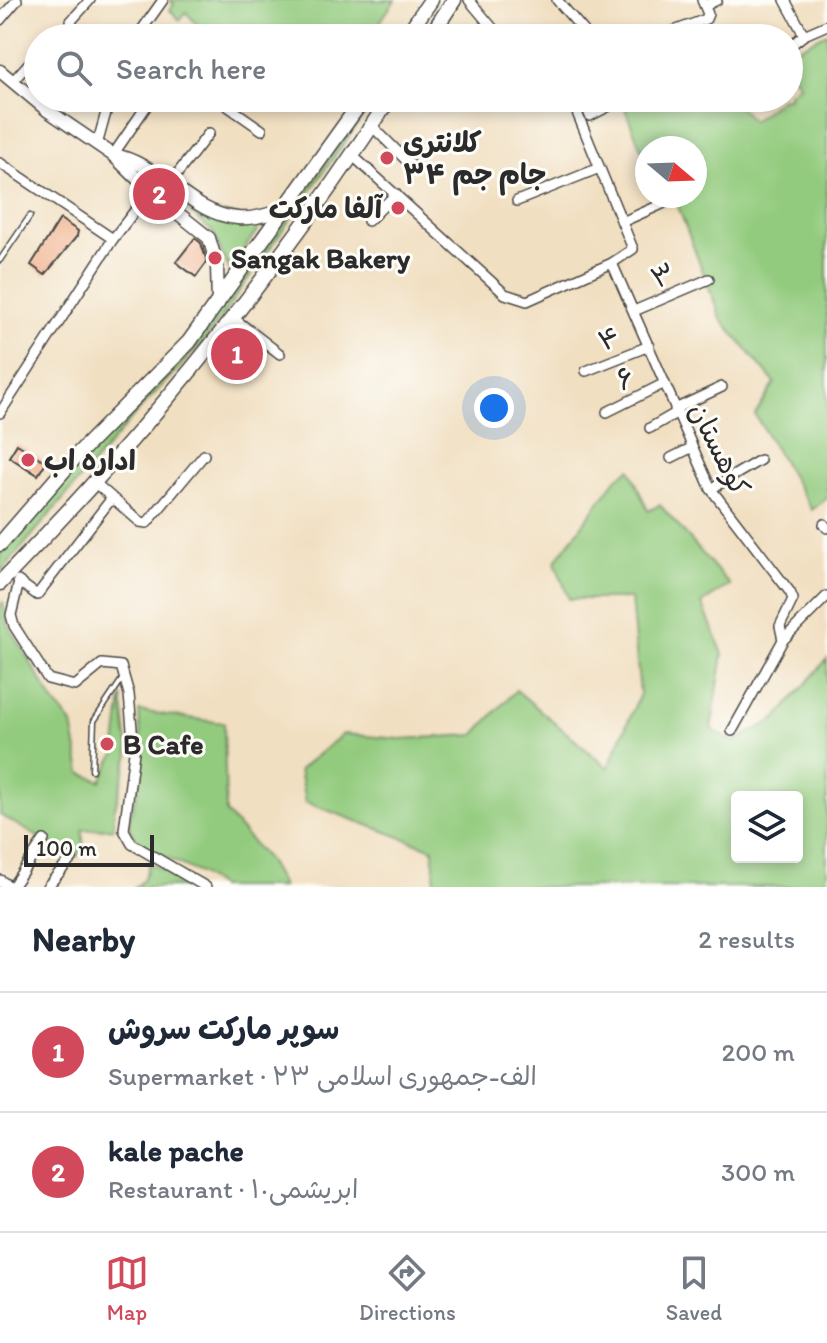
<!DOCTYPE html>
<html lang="en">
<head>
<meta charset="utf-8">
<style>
	body { margin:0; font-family:Itim,"Playpen Sans Arabic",sans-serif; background:#f6f6f7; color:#1f2937 }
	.controls { position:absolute; right:24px; bottom:24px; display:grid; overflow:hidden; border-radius:8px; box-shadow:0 4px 12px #0003 }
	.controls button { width:72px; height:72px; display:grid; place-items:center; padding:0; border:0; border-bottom:2px solid #e0e1e3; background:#fff; color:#1f2937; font:40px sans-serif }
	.compass { position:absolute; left:635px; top:136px; width:72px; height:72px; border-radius:50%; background:#fff; box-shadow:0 4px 12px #0003; rotate:109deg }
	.scale { position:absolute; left:24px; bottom:20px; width:130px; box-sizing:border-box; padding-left:8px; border:4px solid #2b2b2b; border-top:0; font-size:22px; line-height:28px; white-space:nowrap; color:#2b2b2b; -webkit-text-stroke:6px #fdfcf7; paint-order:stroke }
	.you { position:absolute; left:494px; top:408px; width:28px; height:28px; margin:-20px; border:6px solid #fff; border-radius:50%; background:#1a73e8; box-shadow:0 0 0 12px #1a73e833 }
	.badge { display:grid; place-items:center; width:52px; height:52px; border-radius:50%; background:#d1495b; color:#fff; font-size:26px; font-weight:700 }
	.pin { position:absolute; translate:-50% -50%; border:4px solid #fff; box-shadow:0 2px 8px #0006 }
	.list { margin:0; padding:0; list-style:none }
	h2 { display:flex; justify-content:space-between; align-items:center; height:104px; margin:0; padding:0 32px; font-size:34px }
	h2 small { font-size:26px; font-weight:400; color:#747a83 }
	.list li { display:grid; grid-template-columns:52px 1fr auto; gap:24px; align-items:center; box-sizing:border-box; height:120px; padding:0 32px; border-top:2px solid #e0e1e3 }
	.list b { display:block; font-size:30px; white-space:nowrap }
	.list p { margin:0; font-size:26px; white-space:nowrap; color:#747a83 }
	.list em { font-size:26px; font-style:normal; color:#747a83 }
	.icon { flex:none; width:44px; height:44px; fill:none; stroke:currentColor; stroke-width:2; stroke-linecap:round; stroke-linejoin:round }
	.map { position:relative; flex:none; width:827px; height:887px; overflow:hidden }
	.search { position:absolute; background:#fff; box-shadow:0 4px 12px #0003; left:24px; right:24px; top:24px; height:88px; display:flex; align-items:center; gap:20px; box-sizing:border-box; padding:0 28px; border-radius:44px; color:#747a83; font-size:30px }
	.sheet { height:344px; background:#fff }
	nav { display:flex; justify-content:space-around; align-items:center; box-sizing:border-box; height:112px; border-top:2px solid #e0e1e3; background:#fff; font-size:22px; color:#747a83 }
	nav a { display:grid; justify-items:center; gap:4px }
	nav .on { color:#d1495b }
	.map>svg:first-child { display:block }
	.green { fill:#93cb7e; stroke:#5f7b54; stroke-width:2; fill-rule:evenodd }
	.building { fill:#f0aa83 }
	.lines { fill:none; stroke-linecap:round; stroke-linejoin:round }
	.service-casing { stroke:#494642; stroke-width:7 }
	.minor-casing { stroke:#494642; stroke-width:12 }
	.tertiary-casing { stroke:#494642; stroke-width:14 }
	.secondary-casing { stroke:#494642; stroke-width:15 }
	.primary-casing { stroke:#494642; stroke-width:17 }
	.service { stroke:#fff; stroke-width:4 }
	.minor { stroke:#fff; stroke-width:9 }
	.tertiary { stroke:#fff; stroke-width:11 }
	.secondary { stroke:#fff; stroke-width:12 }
	.primary { stroke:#fff; stroke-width:14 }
	.poi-dot { fill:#d1495b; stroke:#fdfcf7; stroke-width:3 }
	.labels { text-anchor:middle; stroke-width:6; stroke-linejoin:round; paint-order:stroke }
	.poi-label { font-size:28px; font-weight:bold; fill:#2b2b2b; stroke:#fdfcf7; text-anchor:start }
	.street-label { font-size:28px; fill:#2b2b2b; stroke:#fdfcf7 }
</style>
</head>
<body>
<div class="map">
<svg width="827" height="887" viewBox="0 0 827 887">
	<rect width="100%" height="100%" fill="#fdfcf7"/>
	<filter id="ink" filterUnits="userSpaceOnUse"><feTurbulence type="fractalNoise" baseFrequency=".0125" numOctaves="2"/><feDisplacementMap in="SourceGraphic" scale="16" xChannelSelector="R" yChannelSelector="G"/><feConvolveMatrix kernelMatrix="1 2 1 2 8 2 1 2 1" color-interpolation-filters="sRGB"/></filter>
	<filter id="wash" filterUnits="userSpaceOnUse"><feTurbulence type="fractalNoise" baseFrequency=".006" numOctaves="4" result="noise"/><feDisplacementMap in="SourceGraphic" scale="32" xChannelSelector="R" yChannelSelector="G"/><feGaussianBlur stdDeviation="1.8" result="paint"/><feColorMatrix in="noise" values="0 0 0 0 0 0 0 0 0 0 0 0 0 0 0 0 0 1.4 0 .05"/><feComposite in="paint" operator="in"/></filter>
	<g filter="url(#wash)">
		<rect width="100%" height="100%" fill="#f1dfc1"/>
		<g class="green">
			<path d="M169,0H395L369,38H209L186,12L180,20L170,10L174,4Z"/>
			<path d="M827,33V498L812,510L755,415L775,383L721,319L674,196H695V148H647L644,156L625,109L644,98H732L752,121L782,98H789V93L799,85L789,69V52Z"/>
			<path d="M372,98H376L204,341L139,410L0,573V553L237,286Z"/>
			<path d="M132,165L201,209L264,221L229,270L213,232Z"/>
			<path d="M630,469L648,511L660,505L730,585L702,603L723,654L711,729L734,742L776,719L827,659V887H435L433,849L305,802L299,770L343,734L400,739L474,735L516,690L608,768L640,694L631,599H569L555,562L617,478ZM737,797H797V857H737Z"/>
			<path d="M3,602L8,625L54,702L72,724L81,773L101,781L115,754L122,696L129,755L114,811V828L82,830L84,849L75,858L0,815V606Z"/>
			<path d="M139,711L224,723L226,813L267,859L283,887H219L201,874L143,846L130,831L129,820L143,771Z"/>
			<path d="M149,863L194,886L195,887H135L144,880Z"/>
		</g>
		<g id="blocks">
			<g class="building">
				<path d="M60,219L78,231L77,236L45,275L31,265Z"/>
				<path d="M195,238L201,243L207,262L196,277L176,262Z"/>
				<path d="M17,444L46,462L38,475L9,457Z"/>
			</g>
		</g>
	</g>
	<g filter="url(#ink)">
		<use href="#blocks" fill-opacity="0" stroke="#494642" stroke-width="2"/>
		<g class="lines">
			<defs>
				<g id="service">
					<path d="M385,38L408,27"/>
					<path d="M0,260L30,216"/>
					<path d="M92,770L94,721L123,678"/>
				</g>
				<g id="minor">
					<path d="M469,0L501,38"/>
					<path d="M557,0L584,31L582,38"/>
					<path d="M785,0L804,35L789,47"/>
					<path d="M705,6L717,0"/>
					<path d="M0,20L17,0"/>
					<path d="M71,21L90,0"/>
					<path d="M804,35L827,25"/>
					<path d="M136,38L163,0"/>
					<path d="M655,38L706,19L708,14L702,0"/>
					<path d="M13,81L38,53"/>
					<path d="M216,98L262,130"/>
					<path d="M501,98H502"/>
					<path d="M583,98L590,116L625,98"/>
					<path d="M47,110L58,98"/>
					<path d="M372,126L412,166"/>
					<path d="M97,145L110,98"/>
					<path d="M113,155L152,98"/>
					<path d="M352,155L505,294L527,301L612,263L633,249L571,98"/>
					<path d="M0,163L113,239"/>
					<path d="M170,183L209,133"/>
					<path d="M517,201L597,169"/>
					<path d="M368,221L396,194"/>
					<path d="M622,222L678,197"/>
					<path d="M612,263L711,489L790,592L793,599L780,626L783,640"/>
					<path d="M634,311L709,279"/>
					<path d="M232,317L280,354"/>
					<path d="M586,371L649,346"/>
					<path d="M675,409L722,387"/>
					<path d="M607,412L663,384"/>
					<path d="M0,413L113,239L150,191"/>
					<path d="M650,428L676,413"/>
					<path d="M671,458L691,448"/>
					<path d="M94,482L140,522L147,523L204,455"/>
					<path d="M711,489L760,460"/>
					<path d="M824,524L827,528"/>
					<path d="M18,581L37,595L112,498"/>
					<path d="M19,582L11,615L14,626L48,679L75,686L102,664L121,666L129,694L134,752L124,830L132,844L206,887"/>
					<path d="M732,731L783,640L827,596"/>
					<path d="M12,887L44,840"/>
					<path d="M47,887L72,858"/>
				</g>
				<path id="tertiary" d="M0,881L9,887"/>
				<g id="secondary">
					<path d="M0,71L47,110L113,155L150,191L209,238L217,265L218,304"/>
					<path d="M113,155C160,163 190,214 237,218C254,220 271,213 287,209"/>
				</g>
				<g id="primary">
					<path d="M405,38L431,0"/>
					<path d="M429,38L454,0"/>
					<path d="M0,544L78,454L189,342L364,98"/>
					<path d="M0,583C144,435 278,271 390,98"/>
				</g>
			</defs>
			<use href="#service" class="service-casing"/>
			<use href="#minor" class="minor-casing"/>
			<use href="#tertiary" class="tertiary-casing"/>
			<use href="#secondary" class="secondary-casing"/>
			<use href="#primary" class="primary-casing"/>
			<use href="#service" class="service"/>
			<use href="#minor" class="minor"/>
			<use href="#tertiary" class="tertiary"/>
			<use href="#secondary" class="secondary"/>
			<use href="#primary" class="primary"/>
		</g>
	</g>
	<g class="poi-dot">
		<circle cx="387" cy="158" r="8"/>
		<circle cx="398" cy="208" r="8"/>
		<circle cx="215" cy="258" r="8"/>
		<circle cx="28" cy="460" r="8"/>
		<circle cx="107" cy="744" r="8"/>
	</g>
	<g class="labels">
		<g class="poi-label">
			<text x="403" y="152">کلانتری<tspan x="403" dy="32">۳۴ جام جم</tspan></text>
			<text x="382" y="218" text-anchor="end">آلفا مارکت</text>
			<text x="231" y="268">Sangak Bakery</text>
			<text x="44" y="470">اداره اب</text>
			<text x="123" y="754">B Cafe</text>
		</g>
		<g class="street-label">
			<text transform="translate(663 275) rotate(-24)" y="10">۳</text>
			<text transform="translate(609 338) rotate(-22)" y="10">۴</text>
			<text transform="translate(625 378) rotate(-27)" y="10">۶</text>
			<text transform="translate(720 449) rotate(63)" y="10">کوهستان</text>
		</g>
	</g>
</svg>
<div class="controls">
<button><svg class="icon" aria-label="layers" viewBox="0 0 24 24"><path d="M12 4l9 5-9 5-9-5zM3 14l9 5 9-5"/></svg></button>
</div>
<svg class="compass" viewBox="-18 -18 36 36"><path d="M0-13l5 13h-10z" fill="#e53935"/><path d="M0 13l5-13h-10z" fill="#747a83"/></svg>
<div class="scale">100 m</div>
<div class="you"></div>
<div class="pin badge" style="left:237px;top:354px">1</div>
<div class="pin badge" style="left:159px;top:194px">2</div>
<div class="search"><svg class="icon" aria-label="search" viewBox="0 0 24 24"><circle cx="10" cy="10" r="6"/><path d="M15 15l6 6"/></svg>Search here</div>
</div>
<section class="sheet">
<h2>Nearby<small>2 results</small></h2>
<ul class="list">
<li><span class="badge">1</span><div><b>سوپر مارکت سروش</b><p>Supermarket · ۲۳ الف-جمهوری اسلامی</p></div><em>200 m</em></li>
<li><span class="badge">2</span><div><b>kale pache</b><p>Restaurant · ابریشمی۱۰</p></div><em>300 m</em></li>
</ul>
</section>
<nav>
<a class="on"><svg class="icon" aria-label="map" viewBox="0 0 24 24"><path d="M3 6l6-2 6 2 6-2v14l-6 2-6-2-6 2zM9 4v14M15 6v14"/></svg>Map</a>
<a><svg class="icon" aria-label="directions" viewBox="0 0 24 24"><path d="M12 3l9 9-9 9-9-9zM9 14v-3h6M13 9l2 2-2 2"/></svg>Directions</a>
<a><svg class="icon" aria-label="saved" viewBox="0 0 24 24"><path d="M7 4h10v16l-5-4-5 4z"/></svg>Saved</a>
</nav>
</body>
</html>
